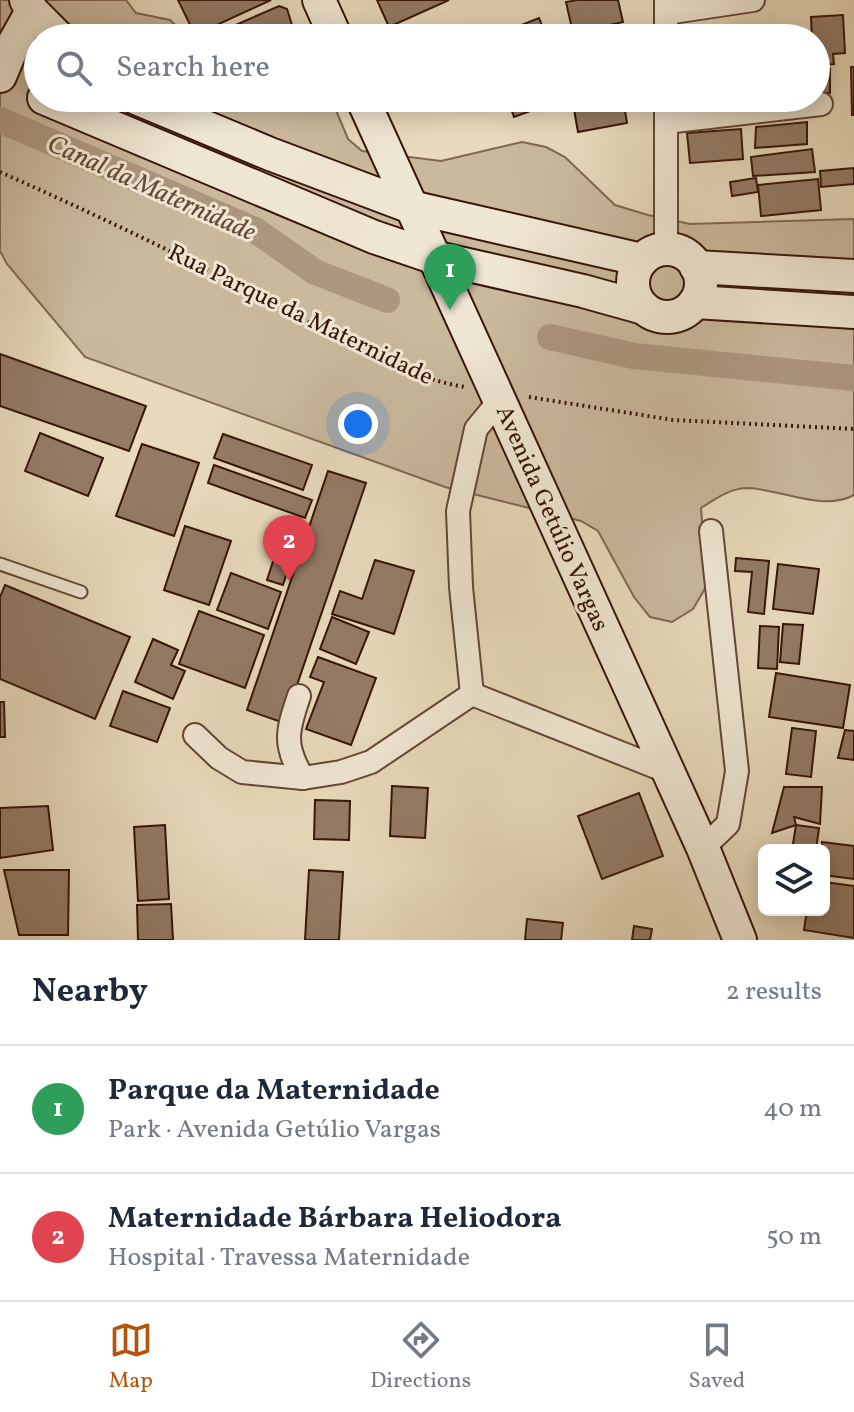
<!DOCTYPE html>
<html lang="en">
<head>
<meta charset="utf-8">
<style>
	body { margin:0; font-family:Vollkorn,serif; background:#f2f2f3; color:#1f2937 }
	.controls { position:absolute; right:24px; bottom:24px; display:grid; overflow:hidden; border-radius:12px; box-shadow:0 4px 20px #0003 }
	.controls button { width:72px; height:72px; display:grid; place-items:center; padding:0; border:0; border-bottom:2px solid #e0e1e3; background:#fff; color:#1f2937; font:40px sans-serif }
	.you { position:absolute; left:358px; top:424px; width:28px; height:28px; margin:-20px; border:6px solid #fff; border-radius:50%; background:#1a73e8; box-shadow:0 0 0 12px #1a73e833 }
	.badge { display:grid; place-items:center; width:52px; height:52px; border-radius:50%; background:#b45309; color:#fff; font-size:26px; font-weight:700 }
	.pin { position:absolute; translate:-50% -66px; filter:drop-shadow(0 2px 4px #0008) }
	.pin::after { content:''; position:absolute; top:42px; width:28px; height:24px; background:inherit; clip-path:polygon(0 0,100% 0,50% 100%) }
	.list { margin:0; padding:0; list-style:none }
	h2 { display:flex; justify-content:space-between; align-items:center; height:104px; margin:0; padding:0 32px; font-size:34px }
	h2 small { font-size:26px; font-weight:400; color:#747a83 }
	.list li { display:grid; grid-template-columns:52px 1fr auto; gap:24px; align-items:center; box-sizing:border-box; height:128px; padding:0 32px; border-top:2px solid #e0e1e3 }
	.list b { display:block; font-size:30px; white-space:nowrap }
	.list p { margin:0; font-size:26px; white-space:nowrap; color:#747a83 }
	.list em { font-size:26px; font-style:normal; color:#747a83 }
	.icon { flex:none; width:44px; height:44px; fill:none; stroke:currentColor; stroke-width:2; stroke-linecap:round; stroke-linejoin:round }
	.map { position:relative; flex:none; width:854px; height:940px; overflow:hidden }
	.search { position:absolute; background:#fff; box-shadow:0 4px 20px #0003; left:24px; right:24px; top:24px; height:88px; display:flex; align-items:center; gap:20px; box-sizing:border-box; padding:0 28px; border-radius:44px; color:#747a83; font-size:30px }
	.sheet { height:360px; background:#fff }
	nav { display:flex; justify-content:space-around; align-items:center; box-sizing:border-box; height:112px; border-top:2px solid #e0e1e3; background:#fff; font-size:22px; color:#747a83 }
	nav a { display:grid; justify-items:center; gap:4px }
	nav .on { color:#b45309 }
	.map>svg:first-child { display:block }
	.green { fill:#cab99d; stroke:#806752; stroke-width:2 }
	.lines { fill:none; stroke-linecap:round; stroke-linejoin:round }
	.canal { stroke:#ac977e; stroke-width:26 }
	.building { fill:#937b65; stroke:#371508; stroke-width:2 }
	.lane-casing { stroke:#634635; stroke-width:15 }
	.street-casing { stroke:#634635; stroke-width:26 }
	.secondary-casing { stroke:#371508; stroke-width:36 }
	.path { stroke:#371508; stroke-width:4; stroke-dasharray:2 4; stroke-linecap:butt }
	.lane { stroke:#f0e7d3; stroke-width:11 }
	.street { stroke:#f0e7d3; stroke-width:22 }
	.secondary { stroke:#f0e7d3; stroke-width:32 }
	.labels { text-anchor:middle; stroke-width:6; stroke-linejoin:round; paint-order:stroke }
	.street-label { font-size:24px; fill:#371508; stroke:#f0e7d3 }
	.water-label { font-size:26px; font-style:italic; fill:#664937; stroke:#f0e7d3 }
</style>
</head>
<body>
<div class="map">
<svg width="854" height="940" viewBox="0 0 854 940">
	<rect width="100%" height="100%" fill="#e8dabb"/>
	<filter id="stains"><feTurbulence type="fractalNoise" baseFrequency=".0025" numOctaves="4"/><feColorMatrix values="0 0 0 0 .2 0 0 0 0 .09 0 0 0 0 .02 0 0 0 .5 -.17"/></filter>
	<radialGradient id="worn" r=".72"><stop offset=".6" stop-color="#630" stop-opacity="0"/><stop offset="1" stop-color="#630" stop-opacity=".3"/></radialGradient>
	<path class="green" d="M0,0H126L136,13L170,20L189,38H38V98H231L235,104L247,106L268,98H331L348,139L362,151L441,161L522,142L546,147L565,157L615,205L648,215L690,224L854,219V495C823,512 780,489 748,488C730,488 715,499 701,508L707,585L693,609L672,622L650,617L634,597L598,531L581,521L445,487L85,357L7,264L0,251Z"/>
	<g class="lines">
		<g class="canal">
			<path d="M0,120L255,230L315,272L387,300"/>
			<path d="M550,337L634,356L854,378"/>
		</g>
	</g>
	<g class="building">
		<path d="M178,0H271L195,35Z"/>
		<path d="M377,0H449L389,27Z"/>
		<path d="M577,0H618L623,22L573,33L566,2Z"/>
		<path d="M279,6L287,9L296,38H206Z"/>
		<path d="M843,15L845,53L833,54L834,64L816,66V38H812L811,17Z"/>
		<path d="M539,18L547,38H489Z"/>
		<path d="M617,32L619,38H563Z"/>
		<path d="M851,67H854V115H852Z"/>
		<path d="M830,68V93L816,94V69Z"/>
		<path d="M507,98H545L547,105L514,117Z"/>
		<path d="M572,98H623L627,123L578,132Z"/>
		<path d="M807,122V144L755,148L756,127Z"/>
		<path d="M741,129L743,159L690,163L687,133Z"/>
		<path d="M812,149L815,172L753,176L751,157Z"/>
		<path d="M854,168V184L821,187L820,171Z"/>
		<path d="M756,178L758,192L732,196L730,182Z"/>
		<path d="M818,179L821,210L761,216L758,185Z"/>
		<path d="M0,354L146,406L129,451L0,406Z"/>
		<path d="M40,433L103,458L88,496L25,471Z"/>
		<path d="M223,434L312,465L303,490L214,458Z"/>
		<path d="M142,444L199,463L174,536L116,516Z"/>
		<path d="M214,465L312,500L305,518L208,483Z"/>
		<path d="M328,471L366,483L284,723L247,710Z"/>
		<path d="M286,521L302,526L283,585L267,580Z"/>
		<path d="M185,526L231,541L209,605L164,590Z"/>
		<path d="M736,558L769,561L764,614L748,612L752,572L735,571Z"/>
		<path d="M375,560L414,571L394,634L332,614L340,591L362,599Z"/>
		<path d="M778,564L819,569L813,614L773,609Z"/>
		<path d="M231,573L281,592L268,629L217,610Z"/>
		<path d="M5,585L130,637L95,719L0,679V597Z"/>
		<path d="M199,611L264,635L245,688L179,664Z"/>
		<path d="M332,617L369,632L356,664L320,649Z"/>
		<path d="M783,624L803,625L799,664L780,662Z"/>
		<path d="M760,626L779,627L777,669L758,668Z"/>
		<path d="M153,639L178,650L171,665L185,671L173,699L135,682Z"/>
		<path d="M318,657L376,678L351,745L306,729L324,682L310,677Z"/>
		<path d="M776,673L850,685L843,728L769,717Z"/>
		<path d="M123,691L170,708L157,742L110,726Z"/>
		<path d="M0,702H4L5,737H0Z"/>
		<path d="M792,728L816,731L811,777L786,774Z"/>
		<path d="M845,730L854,731V760L838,758Z"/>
		<path d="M392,786L428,788L425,838L390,836Z"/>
		<path d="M784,787H822L820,824L794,817L796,825L772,833Z"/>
		<path d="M639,793L663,856L602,879L578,816Z"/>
		<path d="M315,800L350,801L349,840L314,839Z"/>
		<path d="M48,806L53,850L0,858V808Z"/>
		<path d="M165,825L169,899L138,901L134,827Z"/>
		<path d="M796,825L819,828L816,850H792Z"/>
		<path d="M822,842L854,846V879L824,875Z"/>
		<path d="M4,870H69L68,935H19Z"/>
		<path d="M309,870L343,872L339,940H305Z"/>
		<path d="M824,882L854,886V938L804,930L807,910H824Z"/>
		<path d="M171,904L173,940H138L137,905Z"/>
		<path d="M527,919L563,923L561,940H525Z"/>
		<path d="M634,926L652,929L650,940H632Z"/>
	</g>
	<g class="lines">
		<defs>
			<path id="lane" d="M0,564L81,592"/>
			<g id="street">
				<path d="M666,1V38"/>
				<path d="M666,13L753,0"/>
				<path d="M666,98V249"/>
				<path d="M666,122L821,104"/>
				<path d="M472,694L461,587L458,511L476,429L500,400"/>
				<path d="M299,696C287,731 283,745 303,778"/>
				<path d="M195,735L219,758L242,772L303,778L341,772L371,762L472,694L666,771"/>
				<path d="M703,848L728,824L737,771L711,531"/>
			</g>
			<g id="secondary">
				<path d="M26,0L32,11L59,38"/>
				<path d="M319,0L336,38"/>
				<path d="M0,76L13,45L32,11"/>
				<path d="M44,98L374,237L433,257L583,291L644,308"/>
				<path d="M136,98L270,154L411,207L642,260"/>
				<path d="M362,98L703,848L740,940"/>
				<circle cx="667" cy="283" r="34"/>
				<path d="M696,267L854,276"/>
				<path d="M695,302L854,312"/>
			</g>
		</defs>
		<use href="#lane" class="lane-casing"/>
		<use href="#street" class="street-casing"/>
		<use href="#secondary" class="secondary-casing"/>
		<g class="path">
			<path d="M0,172C88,211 174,252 259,296C319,327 400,377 465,387"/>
			<path d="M529,397L673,420L854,429"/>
		</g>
		<use href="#lane" class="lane"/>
		<use href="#street" class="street"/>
		<use href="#secondary" class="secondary"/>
	</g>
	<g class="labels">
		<g class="street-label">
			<text transform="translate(301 314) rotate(26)" y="8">Rua Parque da Maternidade</text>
			<text transform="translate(553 518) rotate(66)" y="8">Avenida Getúlio Vargas</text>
		</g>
		<g class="water-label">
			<text transform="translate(152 187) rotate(24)" y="9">Canal da Maternidade</text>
		</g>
	</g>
	<rect width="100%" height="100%" filter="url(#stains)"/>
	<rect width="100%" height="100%" fill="url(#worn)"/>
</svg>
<div class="controls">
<button><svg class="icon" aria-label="layers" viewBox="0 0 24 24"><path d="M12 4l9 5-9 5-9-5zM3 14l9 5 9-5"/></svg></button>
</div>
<div class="you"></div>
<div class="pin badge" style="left:450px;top:310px;background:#2e9e5b">1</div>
<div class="pin badge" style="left:289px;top:581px;background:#e0444e">2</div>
<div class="search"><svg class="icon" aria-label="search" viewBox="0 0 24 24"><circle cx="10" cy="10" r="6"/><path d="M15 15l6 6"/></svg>Search here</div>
</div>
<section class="sheet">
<h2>Nearby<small>2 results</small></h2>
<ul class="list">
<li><span class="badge" style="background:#2e9e5b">1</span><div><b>Parque da Maternidade</b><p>Park · Avenida Getúlio Vargas</p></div><em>40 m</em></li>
<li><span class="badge" style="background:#e0444e">2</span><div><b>Maternidade Bárbara Heliodora</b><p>Hospital · Travessa Maternidade</p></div><em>50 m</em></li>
</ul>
</section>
<nav>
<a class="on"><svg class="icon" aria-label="map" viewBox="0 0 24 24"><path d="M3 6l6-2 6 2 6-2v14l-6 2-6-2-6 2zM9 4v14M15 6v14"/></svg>Map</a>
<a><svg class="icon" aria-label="directions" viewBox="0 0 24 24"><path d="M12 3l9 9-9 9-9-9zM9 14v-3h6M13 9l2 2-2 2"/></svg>Directions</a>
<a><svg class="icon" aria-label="saved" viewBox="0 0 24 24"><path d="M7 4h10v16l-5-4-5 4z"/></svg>Saved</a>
</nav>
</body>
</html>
